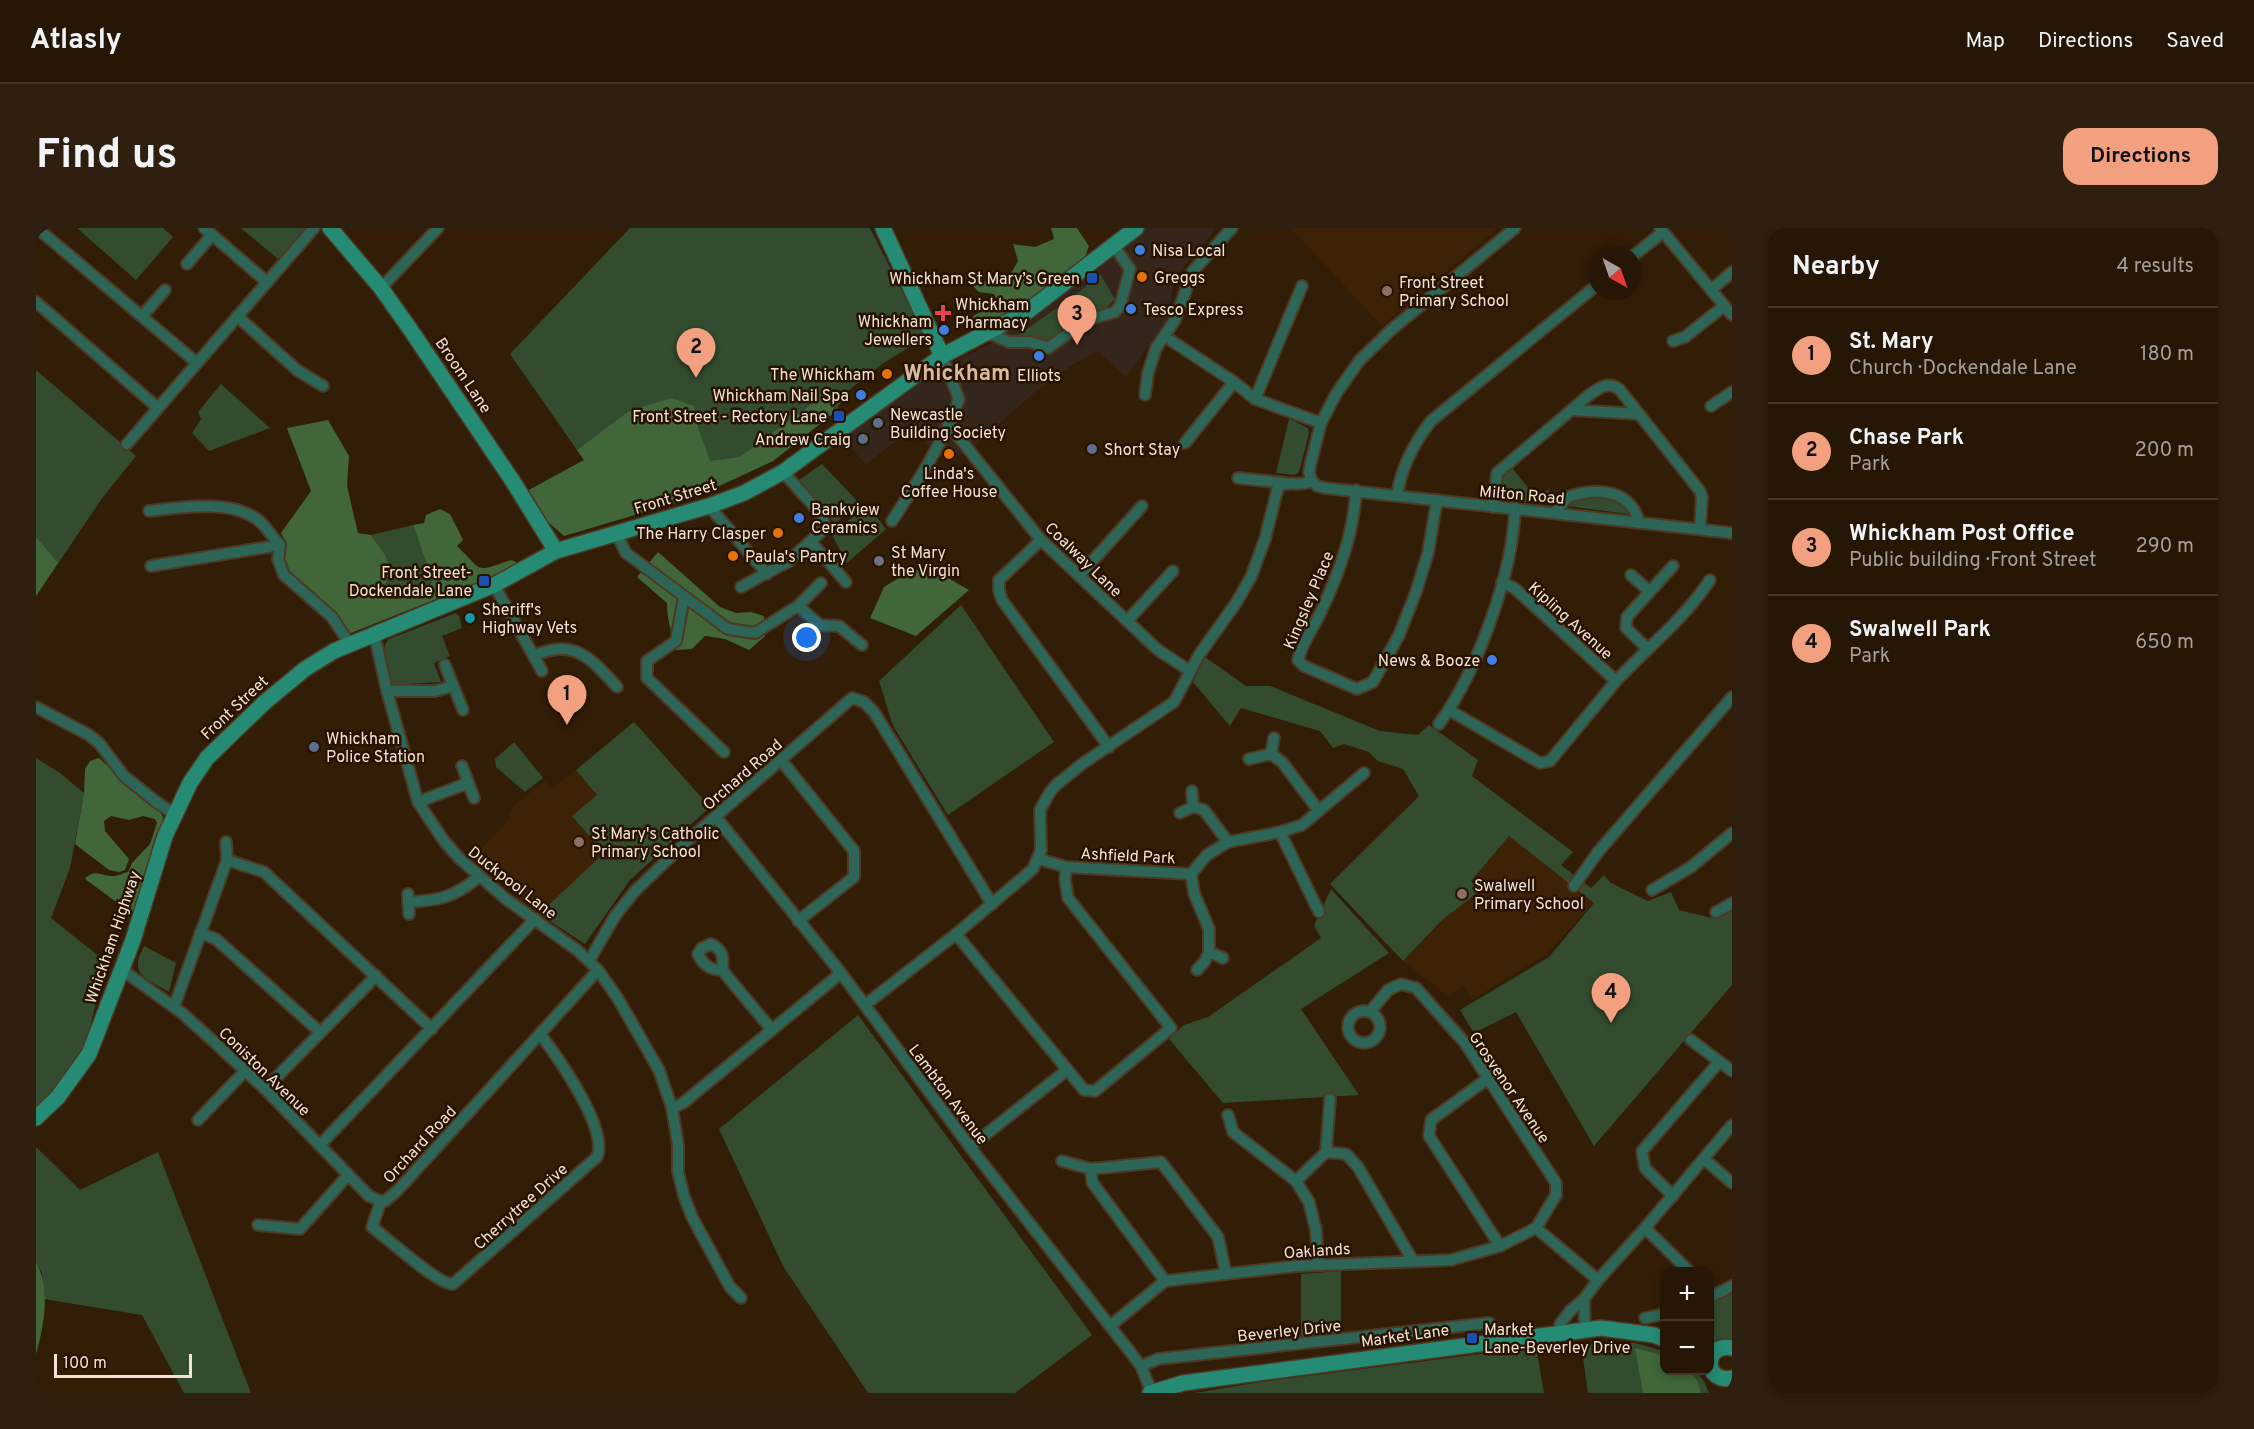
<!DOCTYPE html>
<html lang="en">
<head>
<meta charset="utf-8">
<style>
	body { margin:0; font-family:Overpass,sans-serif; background:#2e1f0f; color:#f1f3f6 }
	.controls { position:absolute; right:18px; bottom:18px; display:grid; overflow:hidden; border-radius:12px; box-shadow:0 3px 9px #0003 }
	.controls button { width:54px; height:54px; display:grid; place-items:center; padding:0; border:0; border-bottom:2px solid #423527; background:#261605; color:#f1f3f6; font:30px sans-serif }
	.compass { position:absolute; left:1552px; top:18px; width:54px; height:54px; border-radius:50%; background:#261605; box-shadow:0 3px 9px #0003; rotate:140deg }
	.scale { position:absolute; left:18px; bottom:15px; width:138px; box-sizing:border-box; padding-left:6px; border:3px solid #f1e2d5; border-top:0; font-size:16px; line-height:21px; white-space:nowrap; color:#f1e2d5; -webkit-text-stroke:4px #281300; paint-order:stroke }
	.you { position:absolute; left:771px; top:410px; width:21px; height:21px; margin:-15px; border:4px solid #fff; border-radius:50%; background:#1a73e8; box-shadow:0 0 0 9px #1a73e833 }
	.badge { display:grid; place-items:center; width:39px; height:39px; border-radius:50%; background:#f2a07f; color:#111; font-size:20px; font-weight:700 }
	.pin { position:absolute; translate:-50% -50px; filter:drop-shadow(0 2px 3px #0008) }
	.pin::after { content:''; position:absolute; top:32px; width:21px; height:18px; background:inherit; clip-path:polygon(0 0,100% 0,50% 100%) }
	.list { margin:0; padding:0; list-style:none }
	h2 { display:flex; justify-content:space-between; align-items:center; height:78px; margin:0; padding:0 24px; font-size:26px }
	h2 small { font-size:20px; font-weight:400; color:#a49f9a }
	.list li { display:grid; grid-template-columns:39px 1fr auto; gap:18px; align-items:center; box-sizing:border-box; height:96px; padding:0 24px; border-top:2px solid #423527 }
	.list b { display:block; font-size:22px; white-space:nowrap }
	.list p { margin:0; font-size:20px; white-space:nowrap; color:#a49f9a }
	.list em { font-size:20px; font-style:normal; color:#a49f9a }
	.map { position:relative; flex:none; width:1696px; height:1165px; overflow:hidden; border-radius:18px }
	header { display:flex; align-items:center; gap:36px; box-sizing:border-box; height:84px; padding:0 30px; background:#261605; border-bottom:2px solid #423527 }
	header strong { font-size:28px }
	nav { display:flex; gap:33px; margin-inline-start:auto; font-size:21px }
	.intro { display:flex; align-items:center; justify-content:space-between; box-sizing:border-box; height:144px; padding:0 36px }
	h1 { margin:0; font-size:42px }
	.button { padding:15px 27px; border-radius:18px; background:#f2a07f; color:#111; font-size:21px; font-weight:700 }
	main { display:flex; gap:36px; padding:0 36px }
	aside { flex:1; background:#261605; border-radius:18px; box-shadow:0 3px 9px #0003 }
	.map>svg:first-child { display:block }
	.commercial { fill:#35261b }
	.built { fill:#3d2206 }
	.green { fill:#334c2f }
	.forest { fill:#406639 }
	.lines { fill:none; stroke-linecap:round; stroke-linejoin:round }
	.street-casing { stroke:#4d3924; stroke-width:14 }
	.secondary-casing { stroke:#4d3924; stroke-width:18 }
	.street { stroke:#2d6556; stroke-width:10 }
	.secondary { stroke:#268b74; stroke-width:15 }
	.shop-dot { fill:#3f7fe0; stroke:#281300; stroke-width:2 }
	.food-dot { fill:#e8710a; stroke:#281300; stroke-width:2 }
	.transit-dot { fill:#1a4fb4; stroke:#281300; stroke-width:2 }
	.education-dot { fill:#8d6e63; stroke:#281300; stroke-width:2 }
	.health-dot { fill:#e0444e; stroke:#281300; stroke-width:2 }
	.service-dot { fill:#5c6f8a; stroke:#281300; stroke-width:2 }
	.worship-dot { fill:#6b7280; stroke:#281300; stroke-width:2 }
	.culture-dot { fill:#0f9aa8; stroke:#281300; stroke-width:2 }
	.labels { text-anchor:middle; stroke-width:5; stroke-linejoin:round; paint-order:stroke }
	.poi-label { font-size:16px; fill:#f1e2d5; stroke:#281300; text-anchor:start }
	.street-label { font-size:16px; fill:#f1e2d5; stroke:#281300 }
	.district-label { font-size:22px; font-weight:bold; fill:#d6baa0; stroke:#281300 }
</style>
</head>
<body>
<header>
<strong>Atlasly</strong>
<nav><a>Map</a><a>Directions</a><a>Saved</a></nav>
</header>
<div class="intro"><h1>Find us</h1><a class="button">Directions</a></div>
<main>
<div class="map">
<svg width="1696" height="1165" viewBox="0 0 1696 1165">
	<rect width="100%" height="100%" fill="#321d07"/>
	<path class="commercial" d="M1103,0H1181L1140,48L1129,95L1090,149L1062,123L1038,136L999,164L929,226L903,229L876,201L830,236L804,209L892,146L957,114Z"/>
	<g class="built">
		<path d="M1255,0H1462L1346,98Z"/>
		<path d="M598,494L674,579L594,652L549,716L488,676L439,627L470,595L478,577L509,553L515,560L540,542Z"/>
		<path d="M1432,573L1558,674L1512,725L1436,772L1427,758L1413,769L1367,733L1294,656Z"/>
	</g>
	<g class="green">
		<path d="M41,0H127L137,9L100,52Z"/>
		<path d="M205,0H271L242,31Z"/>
		<path d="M594,0H834L886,103L883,113L846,136L812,163L799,184L737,233L659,269L528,308L510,292L493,262L548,232L474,126Z"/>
		<path d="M1064,46L1079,71L1070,80L1052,86L1015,115L997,111L978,110L1038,68Z"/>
		<path d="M0,142L100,228L67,269L0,368Z"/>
		<path d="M185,156L234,200L173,223L156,205L165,191L162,184Z"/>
		<path d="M1253,191L1272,200L1273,205L1264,241L1262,245L1258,247L1240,245Z"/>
		<path d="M786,236L824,276L799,295L760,254Z"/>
		<path d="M1476,240L1499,268L1512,262L1520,269C1507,280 1482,272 1466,271V249Z"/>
		<path d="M1567,268L1590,279L1592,286L1531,278L1538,271Z"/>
		<path d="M832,278L850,301L811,335L795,305Z"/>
		<path d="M377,297L397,354L380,366L355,371L347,365L354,342L350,328L335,307Z"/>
		<path d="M925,377L1018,514L912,587L857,498L843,453Z"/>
		<path d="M420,385L423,388L426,400L406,408L414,428L398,435L405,454L355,457C352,444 342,421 353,411Z"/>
		<path d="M1169,429L1210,458H1234L1344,503L1382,507L1393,497L1442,532L1436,548L1537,624L1525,637L1555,660L1568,647L1575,655L1612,673L1635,664L1643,682L1680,691L1696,683V757L1558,918L1480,784L1438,805L1424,782L1513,729L1558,675L1473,608L1435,653L1445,662L1406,692L1367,733L1294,656L1383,568L1367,541L1342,533L1333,524L1308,516L1297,520L1284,503L1205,480L1194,498L1157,454Z"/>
		<path d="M598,494L674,579L594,652L549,716L503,686L568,625L536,588L561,567L540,542Z"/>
		<path d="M478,514L507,550L489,564L460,539L459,531Z"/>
		<path d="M0,530L24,545L48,565L34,640L15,690L75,738L63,762L49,820L28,852L0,880Z"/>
		<path d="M1295,661L1353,725L1265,781L1323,867L1187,875L1133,811L1148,797L1172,789L1285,710L1278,698Z"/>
		<path d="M108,718L140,735L133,764C110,750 92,747 108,718Z"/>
		<path d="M822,787L1056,1107L979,1165H832L747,1038L683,901Z"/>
		<path d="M0,919L44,962L122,924L215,1165H148L106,1087L8,1071L6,1045L0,1034Z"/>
		<path d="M1305,1043V1106L1265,1109V1046Z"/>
		<path d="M1696,1064V1114H1674V1075Z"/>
		<path d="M1572,1115H1599L1628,1123V1142L1660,1143L1668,1153L1673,1165H1552L1545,1116Z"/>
		<path d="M1500,1119L1508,1165H1159L1224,1154Z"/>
	</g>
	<g class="forest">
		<path d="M1015,0H1041L1053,18L1048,32L982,84L943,98L938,96L937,88L962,74L958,66L943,64L937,58L951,52H964L974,47L982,33L977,16L999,19L1018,11Z"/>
		<path d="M789,166L799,184L737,233L659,269L528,308L510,292L493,262L548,232L541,222L593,183L635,170L658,178L662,200L674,233L704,229Z"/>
		<path d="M292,192L313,228L311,258L322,305L335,307L350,328L354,342L347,365L355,371C373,370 383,364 397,354L377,297L388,295L390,287L404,281L414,286L427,312L421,318C448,344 438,345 475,332L480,334V337L471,343L315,405L311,402L285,371L253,343L248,331L251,316L245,305L275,263L251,200Z"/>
		<path d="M0,309L22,335L0,368Z"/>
		<path d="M622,324L684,379L700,385L715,384L728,388L729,408L713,422L689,411L669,408L656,421L640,422C636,404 631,393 631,375L601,349Z"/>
		<path d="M891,338L933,362L880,408L834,390L848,359L866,348Z"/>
		<path d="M63,530L104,568L121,578L127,589L126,598L116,620L98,687L49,651C58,640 65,648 77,648C82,648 87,645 92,644L96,635L114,616L121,595L119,591L107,588L93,592L75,588L68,593L69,603L93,631L89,642L83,644L73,642L39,616L48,565L49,541L54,533Z"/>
		<path d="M0,1034C15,1060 8,1098 0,1126Z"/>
		<path d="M1599,1120L1628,1128V1142L1653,1143L1661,1152L1665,1165H1607Z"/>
	</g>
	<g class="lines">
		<defs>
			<g id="street">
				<path d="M1,0L161,135"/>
				<path d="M168,0L231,54"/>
				<path d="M1624,0L1696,87"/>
				<path d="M1597,28L1627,4"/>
				<path d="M151,36L176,7"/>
				<path d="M345,60L402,0"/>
				<path d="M1676,61L1696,44"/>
				<path d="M0,74L122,180"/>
				<path d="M106,88L129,62"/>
				<path d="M201,88L261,142L287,158"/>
				<path d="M952,105L973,114H994L1012,120L1051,92L1079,84L1084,78L1094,41L1078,18"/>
				<path d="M1136,113L1198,154L1219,171L1285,195"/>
				<path d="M1637,113L1649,109L1688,78"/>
				<path d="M1109,167L1112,145L1120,120L1139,92L1157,43L1196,0"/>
				<path d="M1219,171L1266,58"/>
				<path d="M1675,178L1696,164"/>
				<path d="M1537,182L1603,186"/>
				<path d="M913,197L1005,312L1122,422L1154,443"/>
				<path d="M1149,215L1198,154"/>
				<path d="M91,216L278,0"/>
				<path d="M1202,250L1249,255"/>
				<path d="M1276,253L1281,258L1289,260L1696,305"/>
				<path d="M1276,253L1273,244L1275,234L1285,195L1300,166L1323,133L1355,102L1479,0"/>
				<path d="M1320,262C1318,306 1302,347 1284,386C1276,402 1266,415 1262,432L1268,438L1321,461L1337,454L1363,407L1380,364L1392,325L1401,272"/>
				<path d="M1361,268C1365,239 1378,215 1395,193L1561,57"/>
				<path d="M673,278L731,346"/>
				<path d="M1457,279L1461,245L1553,167C1563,160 1573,152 1584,162L1664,263L1666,269L1664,301"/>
				<path d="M113,283C145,279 195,271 222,292C231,299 236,309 244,317"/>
				<path d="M1519,284L1532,269C1559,260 1594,260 1603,294"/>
				<path d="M856,293C882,253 907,215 923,171L906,128"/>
				<path d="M580,305L590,325L692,401L719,405L762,378L785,355"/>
				<path d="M1005,312L963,352V362L966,372L1073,519"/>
				<path d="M775,314L810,354"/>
				<path d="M244,317L242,331L248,347L296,389L313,415"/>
				<path d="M115,338L244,317"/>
				<path d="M1595,347L1613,363"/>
				<path d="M1043,348L1106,278"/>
				<path d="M458,357L506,443"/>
				<path d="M705,359L753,333L790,299L784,285L747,244"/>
				<path d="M648,369L640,413L611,433V450L688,524"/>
				<path d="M762,378L784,397L803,398L826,417"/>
				<path d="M1091,393L1137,343"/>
				<path d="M338,405L351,463L382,574L408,613L423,630L470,671L541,722L562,742L581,769L623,842L636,880L642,917V944L648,968L656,989L694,1059L705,1070"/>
				<path d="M1611,420L1590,400L1591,389L1637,338"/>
				<path d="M497,427C505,425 515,421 524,421C548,419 567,444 581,459"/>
				<path d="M409,437L427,482"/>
				<path d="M1580,453C1612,419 1648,391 1674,352"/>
				<path d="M351,463H399L417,458"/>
				<path d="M0,479L53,507L63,515L88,548L119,573L138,586"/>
				<path d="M1413,482L1504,535L1514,533L1580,453L1495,375L1478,360L1466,354"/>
				<path d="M1403,496C1441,444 1477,345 1479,280"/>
				<path d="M1235,526L1238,510"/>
				<path d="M1213,531L1235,526L1246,534L1283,583"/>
				<path d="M745,532L818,623V649L762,693"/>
				<path d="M426,538L438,570"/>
				<path d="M1156,563L1157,579"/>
				<path d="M382,574L432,555"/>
				<path d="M1144,585L1157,579L1168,582L1192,614"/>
				<path d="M680,589L805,745L934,919L1074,1098L1105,1138L1116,1165"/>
				<path d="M1244,604L1283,684"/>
				<path d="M1003,631L1030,639L1155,646L1171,627L1192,614L1244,604L1266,597L1328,545"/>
				<path d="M191,632L228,644L396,801"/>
				<path d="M1155,646L1158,665L1173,701V724L1187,730"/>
				<path d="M1538,658L1562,624L1696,469"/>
				<path d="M1616,662L1655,639L1696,605"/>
				<path d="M372,666L373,686"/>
				<path d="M372,674C401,673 420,669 442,649"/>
				<path d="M1680,684L1696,675"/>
				<path d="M164,705L180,711L284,804"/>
				<path d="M920,706L1048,862L1059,863L1135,800L1032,670L1029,652L1030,639"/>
				<path d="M553,733L579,688L599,663L649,615L816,470L828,474L838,484L956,676"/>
				<path d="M85,741L146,785L177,813L229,861L333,968L345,973"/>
				<path d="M686,742C674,742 667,737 662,726L666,720L675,716C687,722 688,729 686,742L736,802"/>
				<path d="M1161,742L1169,733L1173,724"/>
				<path d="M829,777L920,706L997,641L1005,622L1004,582L1014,564L1020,557L1046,536L1138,474L1163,427L1200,375L1215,349L1229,311L1242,259C1252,252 1264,259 1276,253"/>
				<path d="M138,779L191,632L190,614"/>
				<circle cx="1328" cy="799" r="16"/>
				<path d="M1334,784L1352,762L1365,756L1380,760L1429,815L1520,955V967L1500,1000"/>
				<path d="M1655,812L1696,843"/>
				<path d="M1451,851L1395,892L1393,908L1464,1018"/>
				<path d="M229,861L340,748"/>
				<path d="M636,880L647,875L805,745"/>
				<path d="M1192,887L1197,904L1260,953L1273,974L1280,1002L1282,1036"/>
				<path d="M162,892L209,843"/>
				<path d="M284,917L499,691"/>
				<path d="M934,919L1031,842"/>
				<path d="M1290,924L1294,871"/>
				<path d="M1668,931L1696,955"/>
				<path d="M1026,933L1055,941"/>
				<path d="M1260,953L1290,924L1310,926L1322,939L1377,1033"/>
				<path d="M1637,968L1609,940L1606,923L1683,834"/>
				<path d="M345,973L336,999C351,1010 402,1057 417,1056L561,929C573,901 521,828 504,806"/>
				<path d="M345,973H349L361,963L562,742"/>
				<path d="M222,997L264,1001L312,947"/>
				<path d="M1500,1000L1562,1052"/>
				<path d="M1609,1000L1654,1044"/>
				<path d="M1129,1053L1056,954L1055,941L1125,934L1182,1009L1190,1046"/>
				<path d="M1674,1069L1696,1058"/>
				<path d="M1548,1071L1549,1102"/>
				<path d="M1609,1090L1628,1086"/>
				<path d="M1074,1098L1129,1053L1260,1038L1415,1032L1464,1018L1500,1000"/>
				<path d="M1523,1105L1524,1096L1535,1082L1548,1071L1562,1052L1609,1000L1696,897"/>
				<path d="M1105,1138L1122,1131L1453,1095L1470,1112"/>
			</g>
			<g id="secondary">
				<path d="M294,0L345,60L374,101L476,252L520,323"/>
				<path d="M847,0L906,128"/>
				<path d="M0,890L22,869L53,826L97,712L129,608L154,555L171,530L229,474L269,441L298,423L458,357L520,323L673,278L708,265L747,244L906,128L992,83L1100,0"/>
				<path d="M1696,1120C1667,1114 1667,1156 1696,1150"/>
				<path d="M1114,1165L1147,1155L1565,1100L1618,1107L1628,1111"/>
			</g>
		</defs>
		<use href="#street" class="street-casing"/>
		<use href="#secondary" class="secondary-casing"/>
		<use href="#street" class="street"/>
		<use href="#secondary" class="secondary"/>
	</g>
	<g class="shop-dot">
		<circle cx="1104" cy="22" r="6"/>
		<circle cx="1095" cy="81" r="6"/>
		<circle cx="908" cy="102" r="6"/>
		<circle cx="1003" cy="128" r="6"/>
		<circle cx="825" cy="167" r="6"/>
		<circle cx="763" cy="290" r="6"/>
		<circle cx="1456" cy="432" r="6"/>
	</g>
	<g class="food-dot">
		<circle cx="1106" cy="49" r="6"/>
		<circle cx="851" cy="146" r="6"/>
		<circle cx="913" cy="226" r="6"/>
		<circle cx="742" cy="305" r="6"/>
		<circle cx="697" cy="328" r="6"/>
	</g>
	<g class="transit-dot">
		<rect x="1050" y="44" width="12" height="12" rx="3"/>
		<rect x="797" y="182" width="12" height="12" rx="3"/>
		<rect x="442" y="347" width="12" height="12" rx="3"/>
		<rect x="1430" y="1104" width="12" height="12" rx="3"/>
	</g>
	<g class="education-dot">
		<circle cx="1351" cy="63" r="6"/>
		<circle cx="543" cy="614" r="6"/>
		<circle cx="1426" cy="666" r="6"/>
	</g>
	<path class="health-dot" d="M904 76h6v6h6v6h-6v6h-6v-6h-6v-6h6z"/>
	<g class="service-dot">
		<circle cx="842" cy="195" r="6"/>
		<circle cx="827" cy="211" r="6"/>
		<circle cx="1056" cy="221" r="6"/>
		<circle cx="278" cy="519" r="6"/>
	</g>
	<circle class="worship-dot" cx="843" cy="333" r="6"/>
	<circle class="culture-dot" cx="434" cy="390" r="6"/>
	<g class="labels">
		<g class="poi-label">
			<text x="1116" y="28">Nisa Local</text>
			<text x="1118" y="55">Greggs</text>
			<text x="1044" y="56" text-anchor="end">Whickham St Mary’s Green</text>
			<text x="1363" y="60">Front Street<tspan x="1363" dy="18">Primary School</tspan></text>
			<text x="919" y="82">Whickham<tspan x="919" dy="18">Pharmacy</tspan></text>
			<text x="1107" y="87">Tesco Express</text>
			<text x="896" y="99" text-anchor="end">Whickham<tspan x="896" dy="18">Jewellers</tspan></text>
			<text x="839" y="152" text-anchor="end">The Whickham</text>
			<text x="1003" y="153" text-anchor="middle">Elliots</text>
			<text x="813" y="173" text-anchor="end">Whickham Nail Spa</text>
			<text x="854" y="192">Newcastle<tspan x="854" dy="18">Building Society</tspan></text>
			<text x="791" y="194" text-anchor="end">Front Street - Rectory Lane</text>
			<text x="815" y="217" text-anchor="end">Andrew Craig</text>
			<text x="1068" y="227">Short Stay</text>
			<text x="913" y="251" text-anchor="middle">Linda's<tspan x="913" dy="18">Coffee House</tspan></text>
			<text x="775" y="287">Bankview<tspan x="775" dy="18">Ceramics</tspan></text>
			<text x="730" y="311" text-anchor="end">The Harry Clasper</text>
			<text x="855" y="330">St Mary<tspan x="855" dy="18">the Virgin</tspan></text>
			<text x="709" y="334">Paula's Pantry</text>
			<text x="436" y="350" text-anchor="end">Front Street-<tspan x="436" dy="18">Dockendale Lane</tspan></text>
			<text x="446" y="387">Sheriff's<tspan x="446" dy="18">Highway Vets</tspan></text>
			<text x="1444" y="438" text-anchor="end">News &amp; Booze</text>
			<text x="290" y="516">Whickham<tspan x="290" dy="18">Police Station</tspan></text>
			<text x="555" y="611">St Mary's Catholic<tspan x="555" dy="18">Primary School</tspan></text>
			<text x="1438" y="663">Swalwell<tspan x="1438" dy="18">Primary School</tspan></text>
			<text x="1448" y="1107">Market<tspan x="1448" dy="18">Lane-Beverley Drive</tspan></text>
		</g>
		<g class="street-label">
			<text transform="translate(428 147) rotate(56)" y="6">Broom Lane</text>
			<text transform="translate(1486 266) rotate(5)" y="6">Milton Road</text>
			<text transform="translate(639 268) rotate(-17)" y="6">Front Street</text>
			<text transform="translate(1048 331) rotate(44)" y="6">Coalway Lane</text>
			<text transform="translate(1272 372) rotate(-67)" y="6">Kingsley Place</text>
			<text transform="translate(1535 392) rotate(42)" y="6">Kipling Avenue</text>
			<text transform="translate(198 479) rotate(-43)" y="6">Front Street</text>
			<text transform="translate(706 546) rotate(-41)" y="6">Orchard Road</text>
			<text transform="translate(1092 627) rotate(3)" y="6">Ashfield Park</text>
			<text transform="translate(477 654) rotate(38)" y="6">Duckpool Lane</text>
			<text transform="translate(76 709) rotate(-71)" y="6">Whickham Highway</text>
			<text transform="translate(229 843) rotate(44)" y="6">Coniston Avenue</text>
			<text transform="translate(1474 859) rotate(56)" y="6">Grosvenor Avenue</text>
			<text transform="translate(913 866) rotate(53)" y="6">Lambton Avenue</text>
			<text transform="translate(383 916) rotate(-47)" y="6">Orchard Road</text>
			<text transform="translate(484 978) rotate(-42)" y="6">Cherrytree Drive</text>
			<text transform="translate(1281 1022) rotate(-4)" y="6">Oaklands</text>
			<text transform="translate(1253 1102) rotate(-6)" y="6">Beverley Drive</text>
			<text transform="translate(1369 1107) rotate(-8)" y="6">Market Lane</text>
		</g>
		<g class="district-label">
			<text x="921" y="152">Whickham</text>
		</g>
	</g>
</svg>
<div class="controls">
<button>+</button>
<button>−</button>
</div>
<svg class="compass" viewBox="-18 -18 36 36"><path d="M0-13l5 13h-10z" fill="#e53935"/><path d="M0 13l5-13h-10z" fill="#a49f9a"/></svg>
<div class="scale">100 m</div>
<div class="you"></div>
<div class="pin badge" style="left:531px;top:497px">1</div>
<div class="pin badge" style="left:660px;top:150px">2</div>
<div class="pin badge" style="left:1041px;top:117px">3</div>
<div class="pin badge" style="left:1575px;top:795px">4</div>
</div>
<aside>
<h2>Nearby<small>4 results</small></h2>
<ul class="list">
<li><span class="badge">1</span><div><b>St. Mary</b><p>Church · Dockendale Lane</p></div><em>180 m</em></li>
<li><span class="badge">2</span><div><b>Chase Park</b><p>Park</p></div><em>200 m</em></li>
<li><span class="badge">3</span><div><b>Whickham Post Office</b><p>Public building · Front Street</p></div><em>290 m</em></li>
<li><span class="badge">4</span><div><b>Swalwell Park</b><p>Park</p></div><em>650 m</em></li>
</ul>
</aside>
</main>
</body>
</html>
